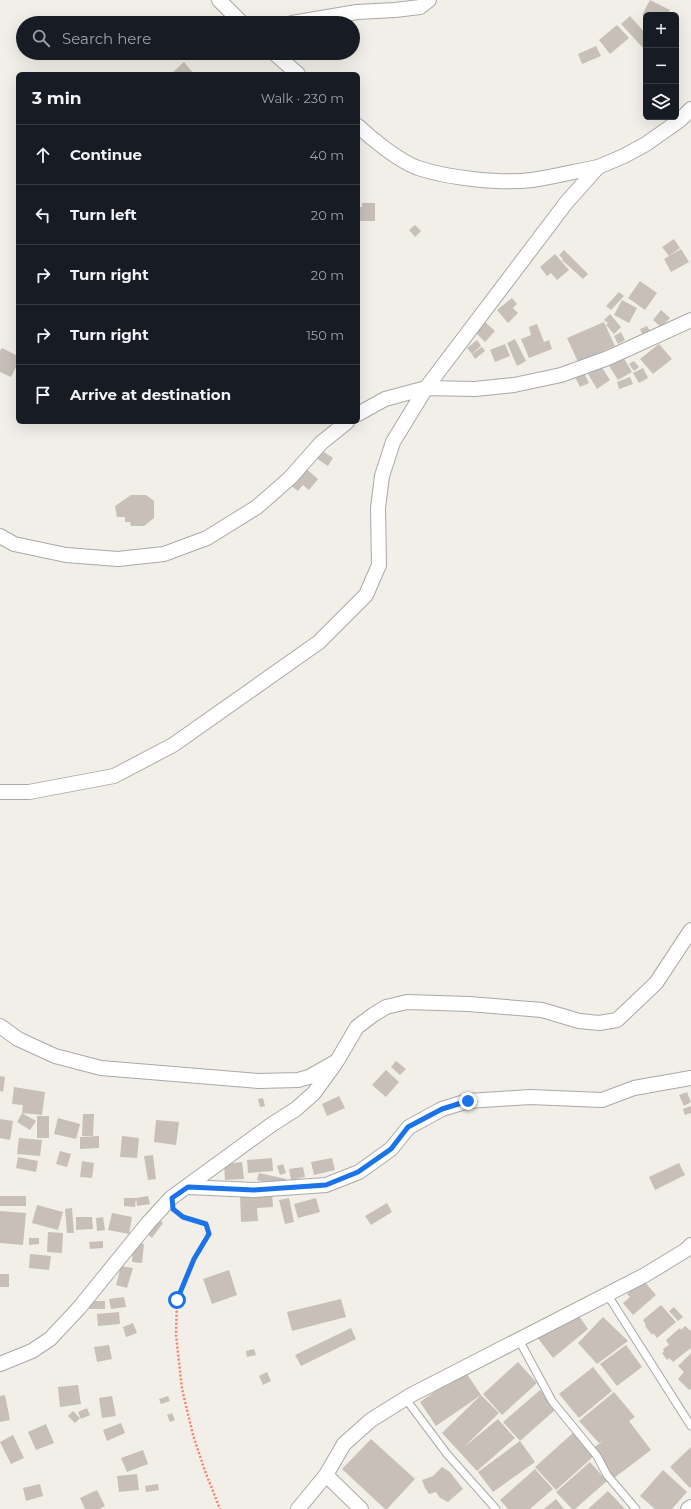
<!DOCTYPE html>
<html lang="en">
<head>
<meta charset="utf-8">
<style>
	body { margin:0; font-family:Montserrat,sans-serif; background:#20242c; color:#f1f3f6 }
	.controls { position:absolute; right:12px; top:12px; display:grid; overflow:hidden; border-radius:6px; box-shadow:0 4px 16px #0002 }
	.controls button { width:36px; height:36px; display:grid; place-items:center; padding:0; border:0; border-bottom:1px solid #363941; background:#171b24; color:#f1f3f6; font:20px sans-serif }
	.stop { position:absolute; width:12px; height:12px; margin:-9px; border:3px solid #1a73e8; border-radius:50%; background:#fff }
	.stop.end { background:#1a73e8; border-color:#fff; box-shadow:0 1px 4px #0008 }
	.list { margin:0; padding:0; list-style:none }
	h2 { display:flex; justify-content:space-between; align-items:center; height:52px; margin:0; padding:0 16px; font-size:17px }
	h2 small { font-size:13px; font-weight:400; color:#9ea1a6 }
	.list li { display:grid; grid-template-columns:26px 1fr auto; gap:12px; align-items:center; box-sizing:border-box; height:60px; padding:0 16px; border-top:1px solid #363941 }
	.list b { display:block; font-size:15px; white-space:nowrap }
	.list em { font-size:13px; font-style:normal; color:#9ea1a6 }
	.icon { flex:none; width:22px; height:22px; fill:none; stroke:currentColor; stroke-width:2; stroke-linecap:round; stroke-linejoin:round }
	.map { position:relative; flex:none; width:691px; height:1509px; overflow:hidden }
	.search { position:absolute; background:#171b24; box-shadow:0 4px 16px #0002; left:16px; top:16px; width:344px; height:44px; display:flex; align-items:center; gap:10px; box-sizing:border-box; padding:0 14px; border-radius:22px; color:#9ea1a6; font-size:15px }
	.panel { position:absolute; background:#171b24; box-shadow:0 4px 16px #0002; left:16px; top:72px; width:344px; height:352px; border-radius:6px }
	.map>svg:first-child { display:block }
	.building { fill:#c7bfb8 }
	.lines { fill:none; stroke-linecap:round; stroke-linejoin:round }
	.lane-casing { stroke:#a9a9a9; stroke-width:9 }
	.street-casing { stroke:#a9a9a9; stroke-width:16 }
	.path { stroke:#fa8072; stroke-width:2.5; stroke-dasharray:2 2; stroke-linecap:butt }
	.lane { stroke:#fff; stroke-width:7 }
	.street { stroke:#fff; stroke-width:14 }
	.route { stroke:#1a73e8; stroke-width:5 }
</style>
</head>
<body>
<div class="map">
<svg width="691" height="1509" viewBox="0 0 691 1509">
	<rect width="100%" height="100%" fill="#f2efe9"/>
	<g class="building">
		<path d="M650,0L670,10L667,15H646V18L642,15Z"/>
		<path d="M630,16L646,34V44L643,48L621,24Z"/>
		<path d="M617,25L629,38L610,54L599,40Z"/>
		<path d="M596,46L601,56L582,64L578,54Z"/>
		<path d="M184,62L194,74H171Z"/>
		<path d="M362,203H375V221H358V207H362Z"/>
		<path d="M415,225L421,231L415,237L409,230Z"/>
		<path d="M674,239L680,248L669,256L662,247Z"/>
		<path d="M681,249L689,262L671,272L664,259Z"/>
		<path d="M564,250L588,274L583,279L562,260L563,259L559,255Z"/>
		<path d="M555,254L569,270L557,280L551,273L547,276L540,267Z"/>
		<path d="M640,281L657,293L645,310L628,298Z"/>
		<path d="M619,292L624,296L611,310L606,306Z"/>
		<path d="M512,298L517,304L513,308L518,313L508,323L497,310Z"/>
		<path d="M622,300L637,308L629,323L614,315Z"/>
		<path d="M661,310L670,318L661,327L653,320Z"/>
		<path d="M610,314L621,327L614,334L606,325L608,323L604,320Z"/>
		<path d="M484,321L495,331L485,342L474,331Z"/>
		<path d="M604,322L615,346L578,362L567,338Z"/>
		<path d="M537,324L544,342L535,346L549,340L552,349L529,358L521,339L531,335L529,327Z"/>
		<path d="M647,326L651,333L643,336L640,329Z"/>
		<path d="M621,332L625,340L618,344L614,336Z"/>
		<path d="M515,339L526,361L517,366L507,343Z"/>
		<path d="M477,340L481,346L472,354L467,348Z"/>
		<path d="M505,344L510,356L495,362L490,350Z"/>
		<path d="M659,344L672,359L653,374L640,359Z"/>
		<path d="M482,347L485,351L475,359L472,354Z"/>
		<path d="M2,348L18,356V363L11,377L0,372V351Z"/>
		<path d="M623,357L632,372L618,380L609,366Z"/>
		<path d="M634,361L639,367L634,371L629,364Z"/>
		<path d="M601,366L610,380L597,389L588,374Z"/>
		<path d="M643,368L648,378L639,383L633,373Z"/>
		<path d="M583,371L589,383L580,387L574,375Z"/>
		<path d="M630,377L633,384L619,389L617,382Z"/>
		<path d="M321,450L333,458L328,466L316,458Z"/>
		<path d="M304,467L318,479L309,490L303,485L298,491L289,484Z"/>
		<path d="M131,495H146L154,501V518L144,526H131L130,522H125V517H117L115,506Z"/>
		<path d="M396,1061L406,1069L400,1075L391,1067Z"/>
		<path d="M386,1070L399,1082L386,1097L372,1085Z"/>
		<path d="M0,1076L5,1077L3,1092L0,1091Z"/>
		<path d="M14,1087L45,1092L42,1115L22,1113L23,1105L12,1104Z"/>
		<path d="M687,1092L691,1102L684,1106L679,1095Z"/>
		<path d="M339,1096L345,1108L327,1116L322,1104Z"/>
		<path d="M263,1098L265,1106L260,1107L258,1099Z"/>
		<path d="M691,1106V1113L685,1115L683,1109Z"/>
		<path d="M22,1113L36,1121L30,1130L17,1122Z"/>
		<path d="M83,1114H94L93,1136H82Z"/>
		<rect x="37" y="1116" width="12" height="22"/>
		<path d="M58,1118L80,1124L76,1139L54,1134Z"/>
		<path d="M0,1119L13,1121L10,1140L0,1138Z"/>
		<path d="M156,1120L179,1122L176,1145L154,1142Z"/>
		<path d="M99,1136V1148L80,1149V1137Z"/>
		<path d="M122,1136L139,1138L137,1158L120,1157Z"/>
		<path d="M19,1138L42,1140L40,1156L17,1154Z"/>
		<path d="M60,1151L71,1154L67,1167L56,1164Z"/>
		<path d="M153,1155L156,1179L148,1180L144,1156Z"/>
		<path d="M18,1157L38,1161L36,1172L16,1168Z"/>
		<path d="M272,1158L273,1171L248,1173L247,1160Z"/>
		<path d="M332,1158L335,1170L314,1175L311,1162Z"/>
		<path d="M82,1161L94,1163L92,1178L80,1177Z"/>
		<path d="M242,1162L244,1179L225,1180L224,1164Z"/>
		<path d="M679,1163L685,1175L655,1190L649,1177Z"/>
		<path d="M283,1164L286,1173L280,1175L277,1166Z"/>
		<path d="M303,1167L305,1177L291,1180L289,1169Z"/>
		<path d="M259,1173L286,1179L284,1186L257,1180Z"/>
		<path d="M257,1192H272L273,1207L257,1208L258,1221L241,1222L240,1195L257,1194L258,1204Z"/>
		<rect x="0" y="1196" width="26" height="10"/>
		<path d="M148,1196L150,1204L137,1206L136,1198Z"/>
		<path d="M124,1198H136L135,1207L124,1206Z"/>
		<path d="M289,1198L294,1222L285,1224L279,1200Z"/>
		<path d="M316,1198L320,1212L298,1218L294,1204Z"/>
		<path d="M387,1203L392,1212L371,1225L365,1216Z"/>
		<path d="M37,1205L63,1212L58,1230L32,1223Z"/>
		<path d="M72,1208L74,1233H67L65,1209Z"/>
		<path d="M0,1211L26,1213L23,1245L0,1243Z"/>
		<path d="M112,1213L132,1217L129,1234L108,1230Z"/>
		<path d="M76,1217H92L93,1229L76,1230Z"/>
		<path d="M103,1217L105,1230L97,1231L96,1218Z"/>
		<path d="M156,1217L163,1223L152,1238L145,1232Z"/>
		<path d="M48,1232L63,1233L62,1253L47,1252Z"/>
		<path d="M29,1238H39V1244L29,1245Z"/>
		<path d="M103,1241V1248L90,1249L89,1242Z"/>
		<path d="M133,1243L144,1244L142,1263L132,1262Z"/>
		<path d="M30,1254L51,1256L49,1270L29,1268Z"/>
		<path d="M121,1266L133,1268L127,1288L116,1285Z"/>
		<path d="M229,1270L237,1295L212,1304L203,1279Z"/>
		<rect x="0" y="1274" width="9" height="13"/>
		<path d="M643,1280L656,1295L633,1315L623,1303L630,1297L627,1294Z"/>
		<path d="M124,1297L126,1307L111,1309L109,1299Z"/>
		<path d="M341,1299L346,1317L292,1331L287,1312Z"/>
		<rect x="89" y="1301" width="16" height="8"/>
		<path d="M661,1305L676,1322L657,1338L653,1333L652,1335L645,1326L646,1325L643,1320Z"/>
		<path d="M674,1307L683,1317L678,1321L669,1311Z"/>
		<path d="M119,1312L120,1324L98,1326L97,1314Z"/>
		<path d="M577,1313L588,1329L553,1358L537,1337Z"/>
		<path d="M603,1317L628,1341L597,1364L578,1343Z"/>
		<path d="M133,1323L137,1333L126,1337L123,1327Z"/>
		<path d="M685,1326L691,1331V1348L673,1362L669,1358L667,1360L662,1353L664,1352L663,1349L669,1345L666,1340L680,1328L681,1330Z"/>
		<path d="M351,1328L356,1339L301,1366L295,1355Z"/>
		<path d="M109,1345L112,1359L97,1362L94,1347Z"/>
		<path d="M626,1345L642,1367L617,1386L600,1364Z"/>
		<path d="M254,1349L256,1355L247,1357L246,1351Z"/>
		<path d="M691,1353V1389L689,1390L678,1379L684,1372L678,1366Z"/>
		<path d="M518,1362L537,1383L502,1415L483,1394Z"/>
		<path d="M593,1367L612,1391L579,1418L559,1394Z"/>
		<path d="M465,1371L481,1395L499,1413L463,1448L498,1419L515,1438L477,1471L442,1433L481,1395L436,1426L420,1402Z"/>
		<path d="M267,1372L271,1381L263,1385L259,1376Z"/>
		<path d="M78,1385L81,1404L60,1407L58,1387Z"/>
		<path d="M540,1390L556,1409L520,1441L503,1422Z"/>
		<path d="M614,1392L635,1417L629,1421L651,1450L614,1478L592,1449L604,1440L599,1443L579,1421Z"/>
		<path d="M5,1395L10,1420L0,1422V1396Z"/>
		<path d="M112,1396L116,1416L102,1418L99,1398Z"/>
		<path d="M168,1396L170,1401L161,1404L159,1399Z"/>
		<path d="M87,1408L90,1415L81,1419L78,1412Z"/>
		<path d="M73,1411L80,1418L75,1423L68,1416Z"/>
		<path d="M172,1413L175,1420L170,1422L167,1415Z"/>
		<path d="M121,1423L125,1433L107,1441L103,1430Z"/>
		<path d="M46,1424L54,1443L36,1450L28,1432Z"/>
		<path d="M574,1432L595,1455L556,1490L535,1467Z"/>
		<path d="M13,1435L24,1458L11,1464L0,1442Z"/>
		<path d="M371,1439L415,1479L387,1509H385L342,1469Z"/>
		<path d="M520,1441L535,1462L493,1492L478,1472Z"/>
		<path d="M691,1447V1487L690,1488L670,1467Z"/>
		<path d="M143,1450L148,1464L127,1472L121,1458Z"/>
		<path d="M590,1462L607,1481L575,1509H572L556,1492Z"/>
		<path d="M442,1467L450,1472L463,1489L448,1502L440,1498L436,1492L429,1494L425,1488L422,1480L433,1476Z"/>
		<path d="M535,1469L553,1489L530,1509H508L500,1500Z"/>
		<path d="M663,1470L687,1492L672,1509H655L640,1496Z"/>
		<path d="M137,1474L139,1490L119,1492L117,1476Z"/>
		<path d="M40,1484L43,1496L26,1501L23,1488Z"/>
		<path d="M158,1484L159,1490L146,1492L145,1486Z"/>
		<path d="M97,1490L105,1506L100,1509H85L80,1498Z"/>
		<path d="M608,1491L625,1509H588Z"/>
		<path d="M556,1499L564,1509H544Z"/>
	</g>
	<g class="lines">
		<defs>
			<g id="lane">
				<path d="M607,1294L691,1426"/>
				<path d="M519,1340L552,1401L597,1456L607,1475L636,1509"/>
				<path d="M405,1398L447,1454L496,1509"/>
			</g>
			<g id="street">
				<path d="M219,0L242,23"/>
				<path d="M292,23L357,12L395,10L420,7L429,0"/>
				<path d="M274,53L298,74"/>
				<path d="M358,126C373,140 399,161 418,168C448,178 501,184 532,180C554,177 576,171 598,167"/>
				<path d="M358,414L385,399L426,388L475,389L514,385L561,375L608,358L691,320"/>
				<path d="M0,536L14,544L66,555L118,559L164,554L207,538L257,507L290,478L321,443L347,422"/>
				<path d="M0,792H29L114,776L173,745L319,642L366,595L379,565L378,508L382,476L393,442L426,388L566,203L598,167L624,156L646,144L680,120L691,109"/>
				<path d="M0,1026L18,1039L55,1056L101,1068L258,1081L298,1080L309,1077L337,1061L357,1027L373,1015L386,1007L407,1002L469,1004L542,1010L579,1021L599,1023L617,1020L656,983L691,930"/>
				<path d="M188,1187L254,1190L326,1185L359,1172L391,1149L409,1127L442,1109L468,1101L530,1097L602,1100L634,1088L691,1078"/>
				<path d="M0,1364L32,1351L50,1339L79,1308L148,1223L171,1198L271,1125L296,1109L314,1093L335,1064"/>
				<path d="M326,1475L361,1509"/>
				<path d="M298,1509L326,1475L344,1444L371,1420L411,1395L645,1275L686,1250L691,1245"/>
				<path d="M688,1509L691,1507"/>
			</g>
		</defs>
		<use href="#lane" class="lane-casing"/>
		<use href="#street" class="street-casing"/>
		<path class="path" d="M176,1211L183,1217L206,1224L209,1234L194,1259L177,1300L176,1335L182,1389L193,1435L205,1471L220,1509"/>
		<use href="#lane" class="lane"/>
		<use href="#street" class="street"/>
	</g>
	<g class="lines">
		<path class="route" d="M177,1300L194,1259L209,1234L206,1224L183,1217L173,1209L172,1198L188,1187L254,1190L326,1185L358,1172L391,1149L408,1127L442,1109L468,1101"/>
	</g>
</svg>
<div class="controls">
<button>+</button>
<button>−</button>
<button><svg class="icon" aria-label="layers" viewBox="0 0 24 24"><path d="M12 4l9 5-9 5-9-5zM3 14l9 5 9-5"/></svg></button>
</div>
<div class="stop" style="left:177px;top:1300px"></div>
<div class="stop end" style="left:468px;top:1101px"></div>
<div class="search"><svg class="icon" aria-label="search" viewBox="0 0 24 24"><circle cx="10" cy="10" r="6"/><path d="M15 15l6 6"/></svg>Search here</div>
<section class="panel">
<h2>3 min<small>Walk · 230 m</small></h2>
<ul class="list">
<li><svg class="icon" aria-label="ahead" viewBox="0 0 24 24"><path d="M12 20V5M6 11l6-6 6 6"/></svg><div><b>Continue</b></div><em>40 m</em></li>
<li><svg class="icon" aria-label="left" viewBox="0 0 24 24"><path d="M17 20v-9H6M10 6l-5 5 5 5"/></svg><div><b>Turn left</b></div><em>20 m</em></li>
<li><svg class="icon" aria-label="right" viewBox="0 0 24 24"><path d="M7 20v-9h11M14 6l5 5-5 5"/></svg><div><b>Turn right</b></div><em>20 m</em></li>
<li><svg class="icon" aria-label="right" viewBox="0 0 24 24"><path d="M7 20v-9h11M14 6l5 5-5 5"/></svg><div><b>Turn right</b></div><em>150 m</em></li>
<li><svg class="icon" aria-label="arrive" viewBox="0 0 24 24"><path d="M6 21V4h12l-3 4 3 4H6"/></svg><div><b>Arrive at destination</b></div></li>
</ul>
</section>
</div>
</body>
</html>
